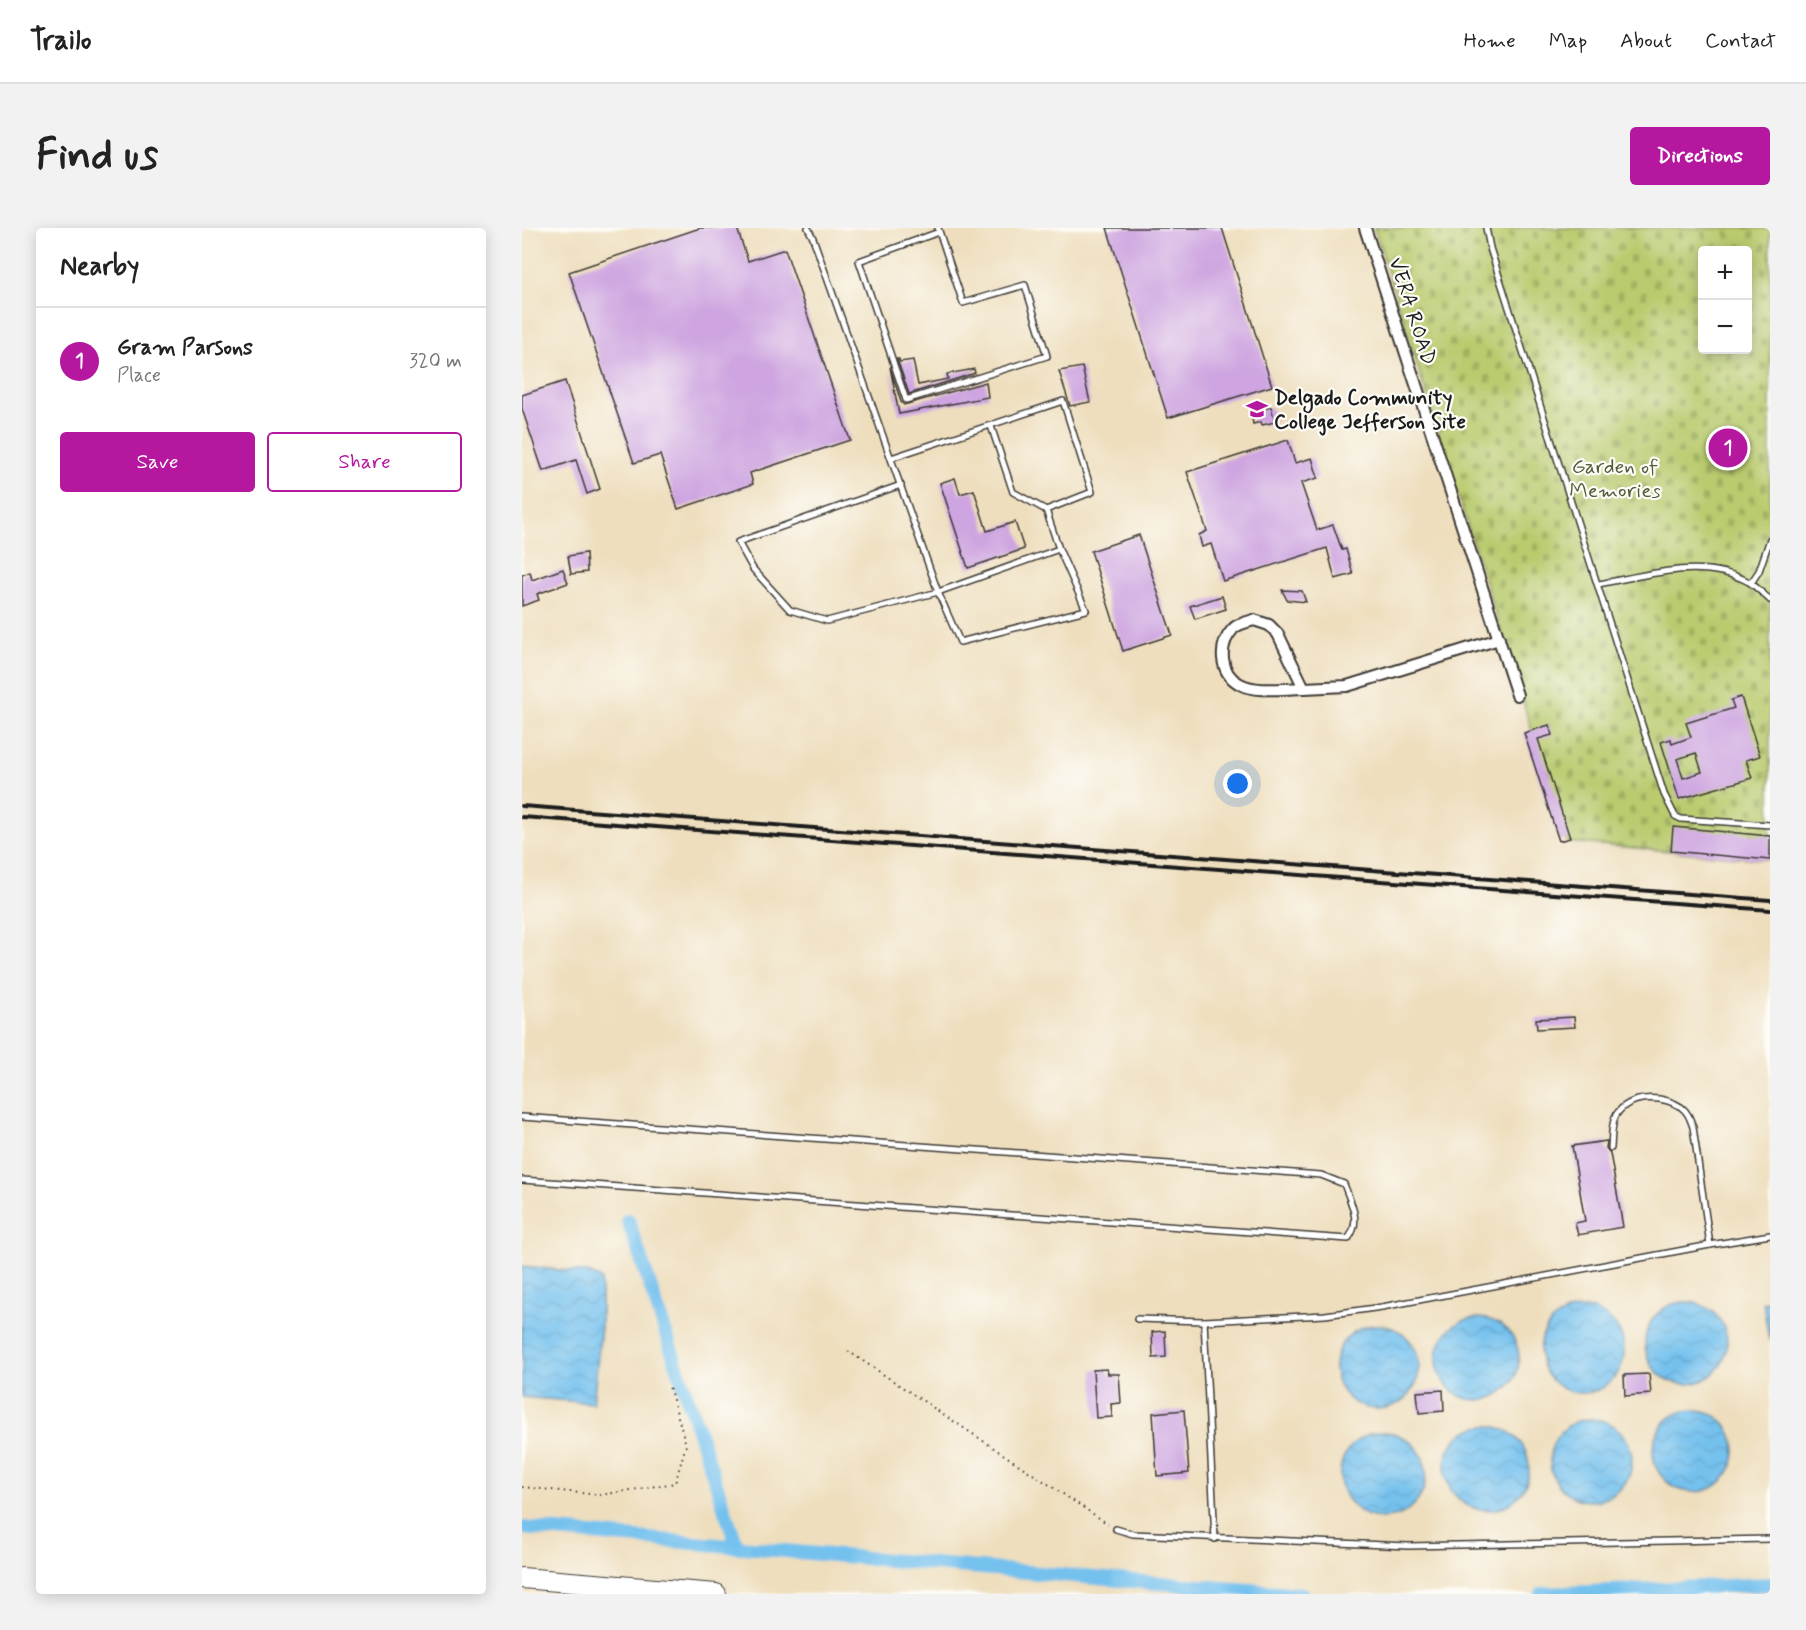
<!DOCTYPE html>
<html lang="en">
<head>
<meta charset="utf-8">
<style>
	body { margin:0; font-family:Mynerve,sans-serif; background:#f2f2f2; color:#222 }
	.controls { position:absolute; right:18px; top:18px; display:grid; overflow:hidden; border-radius:6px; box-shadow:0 3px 15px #0003 }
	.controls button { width:54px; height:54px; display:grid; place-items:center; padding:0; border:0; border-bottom:2px solid #e0e0e0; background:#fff; color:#222; font:30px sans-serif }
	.you { position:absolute; left:716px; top:556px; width:21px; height:21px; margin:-15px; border:4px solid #fff; border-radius:50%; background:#1a73e8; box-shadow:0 0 0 9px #1a73e833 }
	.badge { display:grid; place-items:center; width:39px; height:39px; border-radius:50%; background:#b5179e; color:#fff; font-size:20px; font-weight:700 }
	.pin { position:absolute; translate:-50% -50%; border:3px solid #fff; box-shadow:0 2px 6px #0006 }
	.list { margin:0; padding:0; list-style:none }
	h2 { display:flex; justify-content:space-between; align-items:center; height:78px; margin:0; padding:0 24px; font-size:26px }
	h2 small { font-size:20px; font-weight:400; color:#767676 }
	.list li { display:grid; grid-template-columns:39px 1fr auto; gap:18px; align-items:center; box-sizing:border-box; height:108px; padding:0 24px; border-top:2px solid #e0e0e0 }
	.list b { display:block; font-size:22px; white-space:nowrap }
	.list p { margin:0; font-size:20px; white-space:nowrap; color:#767676 }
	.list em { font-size:20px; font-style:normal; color:#767676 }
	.actions { display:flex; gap:12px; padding:18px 24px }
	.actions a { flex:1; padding:14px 0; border:2px solid #b5179e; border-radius:6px; text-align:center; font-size:21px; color:#b5179e }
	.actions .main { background:#b5179e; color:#fff }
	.map { position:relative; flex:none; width:1248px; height:1366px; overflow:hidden; border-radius:6px }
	header { display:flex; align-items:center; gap:36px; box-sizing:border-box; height:84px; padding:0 30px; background:#fff; border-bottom:2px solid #e0e0e0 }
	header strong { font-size:28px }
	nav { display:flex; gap:33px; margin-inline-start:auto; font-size:21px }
	.intro { display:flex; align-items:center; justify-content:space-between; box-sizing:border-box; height:144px; padding:0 36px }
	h1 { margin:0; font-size:42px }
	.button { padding:15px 27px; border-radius:6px; background:#b5179e; color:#fff; font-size:21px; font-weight:700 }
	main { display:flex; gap:36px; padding:0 36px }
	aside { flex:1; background:#fff; border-radius:6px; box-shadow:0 3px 15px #0003 }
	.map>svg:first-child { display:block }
	.cemetery { fill:url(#cemetery-stones); stroke:#6a7445; stroke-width:1.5; fill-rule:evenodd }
	.water { fill:url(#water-waves); stroke:#486e85; stroke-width:1.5 }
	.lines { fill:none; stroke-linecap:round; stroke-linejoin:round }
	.canal { stroke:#74c1ee; stroke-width:14 }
	.building { fill:#cea5e0; fill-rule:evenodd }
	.lane-casing { stroke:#3c3934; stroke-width:8 }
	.street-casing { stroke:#3c3934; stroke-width:14 }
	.highway-casing { stroke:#3c3934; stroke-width:22 }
	.path { stroke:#3c3934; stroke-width:2; stroke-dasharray:1.5 4.5; stroke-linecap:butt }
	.lane { stroke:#fff; stroke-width:5 }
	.street { stroke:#fff; stroke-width:10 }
	.highway { stroke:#fff; stroke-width:20 }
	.rail { stroke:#1c1c1c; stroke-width:4 }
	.labels { text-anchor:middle; stroke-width:4.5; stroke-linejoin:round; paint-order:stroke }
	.street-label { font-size:21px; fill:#1c1c1c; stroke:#fdfcf7 }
	.poi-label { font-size:21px; font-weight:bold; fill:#1c1c1c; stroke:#fdfcf7; text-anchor:start }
	.park-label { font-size:21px; fill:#535939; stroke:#fdfcf7 }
</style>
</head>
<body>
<header>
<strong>Trailo</strong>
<nav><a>Home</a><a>Map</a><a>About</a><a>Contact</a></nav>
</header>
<div class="intro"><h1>Find us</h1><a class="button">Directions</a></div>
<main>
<aside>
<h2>Nearby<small></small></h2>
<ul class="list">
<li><span class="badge">1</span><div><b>Gram Parsons</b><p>Place</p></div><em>320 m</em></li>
</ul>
<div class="actions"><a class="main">Save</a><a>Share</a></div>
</aside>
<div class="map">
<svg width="1248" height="1366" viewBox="0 0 1248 1366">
	<defs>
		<pattern id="cemetery-stones" width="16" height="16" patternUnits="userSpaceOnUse" patternTransform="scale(1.5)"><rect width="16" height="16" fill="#b9cb6e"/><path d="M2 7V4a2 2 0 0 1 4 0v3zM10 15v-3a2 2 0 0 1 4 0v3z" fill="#9eae5f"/></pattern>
		<pattern id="water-waves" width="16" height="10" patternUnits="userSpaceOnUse" patternTransform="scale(1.5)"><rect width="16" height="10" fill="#74c1ee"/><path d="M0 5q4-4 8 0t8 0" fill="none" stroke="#64a5cc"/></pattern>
	</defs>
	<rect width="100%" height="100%" fill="#fdfcf7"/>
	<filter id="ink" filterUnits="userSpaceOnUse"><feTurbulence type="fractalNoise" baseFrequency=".0167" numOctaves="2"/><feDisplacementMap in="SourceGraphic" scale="12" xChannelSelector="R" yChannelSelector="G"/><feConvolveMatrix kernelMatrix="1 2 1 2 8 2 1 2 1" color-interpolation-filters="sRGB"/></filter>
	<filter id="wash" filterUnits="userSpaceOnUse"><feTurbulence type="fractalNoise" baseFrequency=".008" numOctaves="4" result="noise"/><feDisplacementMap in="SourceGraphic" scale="24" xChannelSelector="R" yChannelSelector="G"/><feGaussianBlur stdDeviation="1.35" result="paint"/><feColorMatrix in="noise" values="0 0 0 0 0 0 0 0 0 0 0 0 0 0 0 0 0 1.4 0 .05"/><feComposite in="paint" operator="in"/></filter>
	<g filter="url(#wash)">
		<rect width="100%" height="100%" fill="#eedebd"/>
		<path class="cemetery" d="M852,0H1248V632L1045,614ZM1180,22H1226V122H1180Z"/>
		<g class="water">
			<path d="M0,1038L66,1045L79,1051V1099L71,1175L0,1169Z"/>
			<path d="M1248,1073V1112L1247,1113L1241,1074Z"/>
			<circle cx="1164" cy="1115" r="41"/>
			<circle cx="1060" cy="1123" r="42"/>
			<circle cx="956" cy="1131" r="41"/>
			<circle cx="855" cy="1139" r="42"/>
			<circle cx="1172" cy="1223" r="41"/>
			<circle cx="1069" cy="1232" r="41"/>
			<circle cx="965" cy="1240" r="42"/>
			<circle cx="861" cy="1247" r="43"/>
		</g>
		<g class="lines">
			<g class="canal">
				<path d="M106,992L215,1318"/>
				<path d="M0,1300L597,1352L780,1366"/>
				<path d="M1020,1366L1248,1356"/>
			</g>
		</g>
		<g id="blocks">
			<g class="building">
				<path d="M178,0H215L226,33L263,21L328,212L228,245L231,256L156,281L138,227L112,235L47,44Z"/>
				<path d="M585,0H700L750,158L646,190Z"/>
				<path d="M375,131H377L378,134L391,132L396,157L426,151L425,146L452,141L453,145L387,166Z"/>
				<path d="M368,139L379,174L382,177L464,154L466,169L377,186Z"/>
				<path d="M560,139L568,174L548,178L537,143Z"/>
				<path d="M43,153L78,261L65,266L54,232L21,243L0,181V167Z"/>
				<path d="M749,179L753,194L740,197L739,194L731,196L729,184Z"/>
				<path d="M766,212L773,235L790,230L796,250L779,255L795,302L811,297L820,322L824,321L831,346L813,351L805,320L701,353L689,316L680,319L677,307L685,303L665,244Z"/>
				<path d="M433,250L438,266L452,262L465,303L493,294L502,321L446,340L418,255Z"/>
				<path d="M617,307L650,407L601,423L569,323Z"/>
				<path d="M64,325L65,344L49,346L46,328Z"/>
				<path d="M41,341L46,355L15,366L17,372L0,378V347L8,344L10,352Z"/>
				<path d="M760,362L780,363L784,374L765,372Z"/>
				<path d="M700,368L704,381L673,391L668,378Z"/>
				<path d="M1219,469L1238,528L1224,532L1230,550L1157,571L1139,514L1149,511L1150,516L1169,509L1164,495L1212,480L1209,472ZM1174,525L1180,544L1161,550L1155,531Z"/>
				<path d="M1027,497L1030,507L1016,511L1048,610L1037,613L1002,505Z"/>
				<path d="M1151,599L1248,608V632L1149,623Z"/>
				<path d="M1052,789L1053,799L1015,801L1014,791Z"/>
				<path d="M1085,913L1084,920L1088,925L1101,999L1056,1007L1053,995L1063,993L1050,918Z"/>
				<path d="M643,1103L644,1129L631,1130L630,1104Z"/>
				<path d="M585,1141L586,1146H597L599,1175L589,1176L590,1189L574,1190L571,1142Z"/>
				<path d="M1127,1146L1129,1166L1103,1168L1102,1147Z"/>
				<path d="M921,1162L922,1183L897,1185L895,1164Z"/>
				<path d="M662,1182L667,1245L635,1248L631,1185Z"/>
			</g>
		</g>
	</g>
	<g filter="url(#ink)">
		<use href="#blocks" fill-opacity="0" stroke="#3c3934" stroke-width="1.5"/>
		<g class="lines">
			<defs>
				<g id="lane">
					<path d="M286,0L291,10L416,364L438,414L564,382L537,321L524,282L570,264L541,173L369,230"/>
					<path d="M416,0L441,75L503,57L525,128L384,172L337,33L417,4"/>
					<path d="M964,0L968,20L1142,566L1153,588L1159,591L1248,597"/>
					<path d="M469,198L491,264L524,282"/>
					<path d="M379,257L216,314L231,341L268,382L305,393L416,364L537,321"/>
					<path d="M1229,355L1237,343L1248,311"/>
					<path d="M1077,356C1125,347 1180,329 1227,354C1235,359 1241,366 1248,372"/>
					<path d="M0,889L799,947L822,956C829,976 840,993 826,1011L0,952"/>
					<path d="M1089,920C1090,909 1089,896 1094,887C1108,866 1140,867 1159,879C1166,884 1168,891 1171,899L1188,1017"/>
					<path d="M615,1091L682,1093L803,1087L860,1079L1188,1017L1248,1007"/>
					<path d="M682,1093L693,1311"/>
					<path d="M594,1301L611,1306L886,1318L1248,1311"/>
				</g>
				<g id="street">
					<path d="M843,0L995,467"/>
					<path d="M732,392L747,397L756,406L782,460C763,460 735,465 718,456C697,445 696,417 711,401C715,396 725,394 732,392Z"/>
					<path d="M782,460L825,458L977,411"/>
				</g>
				<path id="highway" d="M0,1350L194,1366"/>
			</defs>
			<use href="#lane" class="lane-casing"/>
			<use href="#street" class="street-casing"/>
			<use href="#highway" class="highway-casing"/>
			<g class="path">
				<path d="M326,1123L586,1296"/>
				<path d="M0,1259L78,1267L153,1255L164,1217L147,1158"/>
			</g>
			<use href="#lane" class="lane"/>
			<use href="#street" class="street"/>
			<use href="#highway" class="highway"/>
			<g class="rail">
				<path d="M0,578L1248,672"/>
				<path d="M0,589L1248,682"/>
			</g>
		</g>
	</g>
	<defs>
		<symbol id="university-bare" viewBox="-9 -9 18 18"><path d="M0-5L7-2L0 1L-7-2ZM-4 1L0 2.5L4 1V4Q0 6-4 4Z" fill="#b5179e" stroke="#fdfcf7" stroke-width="2.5" paint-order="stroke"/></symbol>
	</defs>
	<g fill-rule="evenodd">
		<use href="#university-bare" x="720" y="166" width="30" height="30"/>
	</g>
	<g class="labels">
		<g class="street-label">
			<text transform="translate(891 83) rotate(72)" y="7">VERA ROAD</text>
		</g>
		<g class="poi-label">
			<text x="752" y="176">Delgado Community<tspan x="752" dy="24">College Jefferson Site</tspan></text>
		</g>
		<g class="park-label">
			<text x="1093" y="245">Garden of<tspan x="1093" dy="24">Memories</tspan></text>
		</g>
	</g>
</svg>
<div class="controls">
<button>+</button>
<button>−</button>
</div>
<div class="you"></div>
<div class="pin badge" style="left:1206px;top:220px">1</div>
</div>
</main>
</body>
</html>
